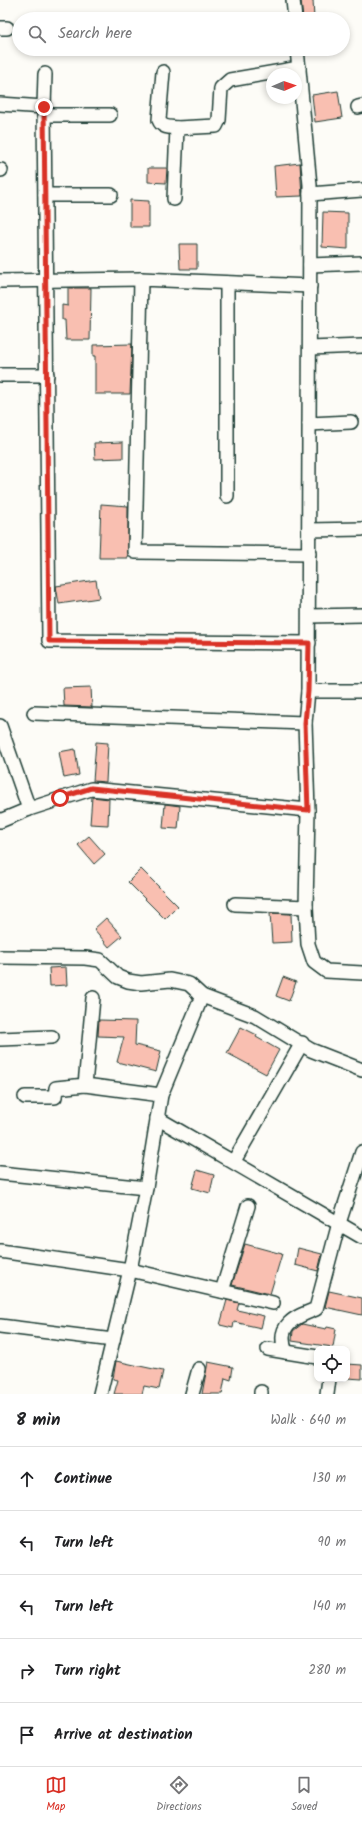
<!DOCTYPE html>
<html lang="en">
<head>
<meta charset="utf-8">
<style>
	body { margin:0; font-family:Kalam,sans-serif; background:#f2f2f2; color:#202124 }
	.controls { position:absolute; right:12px; bottom:12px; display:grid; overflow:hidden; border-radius:8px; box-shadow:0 2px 6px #0003 }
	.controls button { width:36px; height:36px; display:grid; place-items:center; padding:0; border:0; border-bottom:1px solid #e0e0e0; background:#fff; color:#202124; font:20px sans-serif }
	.compass { position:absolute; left:266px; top:68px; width:36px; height:36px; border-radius:50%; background:#fff; box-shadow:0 2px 6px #0003; rotate:88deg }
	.stop { position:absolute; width:12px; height:12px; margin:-9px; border:3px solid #d93025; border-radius:50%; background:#fff }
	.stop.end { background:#d93025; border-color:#fff; box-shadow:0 1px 4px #0008 }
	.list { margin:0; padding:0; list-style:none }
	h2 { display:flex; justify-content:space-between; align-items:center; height:52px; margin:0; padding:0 16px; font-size:17px }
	h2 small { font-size:13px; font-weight:400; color:#757577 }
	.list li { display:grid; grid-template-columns:26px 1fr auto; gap:12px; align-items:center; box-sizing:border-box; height:64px; padding:0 16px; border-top:1px solid #e0e0e0 }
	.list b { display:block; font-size:15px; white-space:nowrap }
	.list em { font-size:13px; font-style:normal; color:#757577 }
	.icon { flex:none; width:22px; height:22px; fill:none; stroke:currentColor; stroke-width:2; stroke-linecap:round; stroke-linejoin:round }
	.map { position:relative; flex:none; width:362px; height:1394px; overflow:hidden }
	.search { position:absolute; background:#fff; box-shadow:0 2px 6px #0003; left:12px; right:12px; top:12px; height:44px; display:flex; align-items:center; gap:10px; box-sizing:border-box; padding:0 14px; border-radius:22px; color:#757577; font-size:15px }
	.sheet { height:372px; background:#fff }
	nav { display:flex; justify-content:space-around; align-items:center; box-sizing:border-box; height:56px; border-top:1px solid #e0e0e0; background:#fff; font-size:11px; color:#757577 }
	nav a { display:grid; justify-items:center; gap:2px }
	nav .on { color:#d93025 }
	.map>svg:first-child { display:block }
	.building { fill:#f9bfb1; stroke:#1f3d34 }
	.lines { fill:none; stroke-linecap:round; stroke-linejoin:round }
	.street-casing { stroke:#1f3d34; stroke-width:16 }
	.street { stroke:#fdfcf7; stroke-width:13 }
	.route { stroke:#d93025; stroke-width:5 }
</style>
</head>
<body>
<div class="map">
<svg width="362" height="1394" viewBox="0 0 362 1394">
	<rect width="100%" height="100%" fill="#fdfcf7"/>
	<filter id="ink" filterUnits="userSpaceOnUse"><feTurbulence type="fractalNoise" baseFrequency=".025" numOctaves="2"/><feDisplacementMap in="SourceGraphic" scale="8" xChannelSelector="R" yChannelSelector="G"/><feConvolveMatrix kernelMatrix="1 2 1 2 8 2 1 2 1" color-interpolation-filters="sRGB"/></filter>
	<g filter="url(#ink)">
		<g class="building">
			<path d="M301,0H313L314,19H303Z"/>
			<path d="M338,91L342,118L315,122L312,95Z"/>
			<path d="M300,163L302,196L276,197L274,166Z"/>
			<path d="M148,168H167L166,183L148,182Z"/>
			<path d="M130,200L149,201V227H130Z"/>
			<path d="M323,212L348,213V249L322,247Z"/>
			<path d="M179,244H197V269H180Z"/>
			<path d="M68,288H91L90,340H66L65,320H62V305L68,306Z"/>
			<path d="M132,344L130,394H95V356H93V345Z"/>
			<path d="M123,442V458L95,459L94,443Z"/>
			<path d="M101,504L128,506V558H99Z"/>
			<path d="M96,580L99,598L59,604L56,586Z"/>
			<path d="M91,687L92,707L64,706L63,688Z"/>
			<path d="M96,742L108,743L106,782L93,781Z"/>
			<path d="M75,749L79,775L64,778L59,752Z"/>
			<path d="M92,797L109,799L108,825L90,824Z"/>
			<path d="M165,804L180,806L178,829L163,828Z"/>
			<path d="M89,836L105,854L94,864L78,845Z"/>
			<path d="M141,869L178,906L165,919L128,882Z"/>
			<path d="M270,913L291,914L292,942L272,943Z"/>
			<path d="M106,918L122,936L109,947L94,929Z"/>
			<path d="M66,967L67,985L50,986L49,968Z"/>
			<path d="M283,977L296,982L289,1001L276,996Z"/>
			<path d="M99,1020L136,1021L135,1045L161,1051L156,1072L117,1062L124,1037L98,1036Z"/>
			<path d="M241,1027L257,1035L256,1037L279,1050L266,1074L227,1053Z"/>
			<path d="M197,1170L214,1175L210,1193L192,1188Z"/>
			<path d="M245,1244L282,1254L270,1294L232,1285Z"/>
			<path d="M298,1248L322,1254L318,1271L295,1265Z"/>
			<path d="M329,1291L362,1298V1315L325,1307Z"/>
			<path d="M227,1300L239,1303L237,1310L264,1316L261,1328L234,1322L233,1328L220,1325Z"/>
			<path d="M302,1324L326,1329L327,1327L336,1329L333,1347L292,1341L293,1331Z"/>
			<path d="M116,1361L163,1371L159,1389L144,1386L142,1394H114L118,1380L113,1379Z"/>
			<path d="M208,1362L233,1367L231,1380L225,1378L222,1394H202Z"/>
			<path d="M347,1364L362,1365V1379L347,1378Z"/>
		</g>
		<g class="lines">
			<defs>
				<g id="street">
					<path d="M293,0L295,19"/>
					<path d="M0,28H7"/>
					<path d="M297,49L310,185L308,691H362"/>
					<path d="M163,72L159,120C162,128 170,127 177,128"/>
					<path d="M0,104L44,107L49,641L309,643"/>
					<path d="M44,107L45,74"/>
					<path d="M358,107L362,106"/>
					<path d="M44,115H110"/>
					<path d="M0,170H1"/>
					<path d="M310,194L362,190"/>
					<path d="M45,195H111"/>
					<path d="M174,199L177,128L216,126L219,120L221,88L230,80L299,68"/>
					<path d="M310,265L362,263"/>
					<path d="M0,281L141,279"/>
					<path d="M310,348L362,346"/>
					<path d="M0,375H47"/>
					<path d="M309,424L351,422"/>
					<path d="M227,496V283"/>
					<path d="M309,530L362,529"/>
					<path d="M309,554L135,552L141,279L310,286"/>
					<path d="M309,616L362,615"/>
					<path d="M308,691L305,723L308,810L306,907L308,944L314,962L326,971L362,973"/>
					<path d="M34,713L305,723"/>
					<path d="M0,726L29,809"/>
					<path d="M0,821L29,809L91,789L308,810"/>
					<path d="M235,904L306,907"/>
					<path d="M0,957L85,958L100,960L118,977L128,981L141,983L170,980L189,984L202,996L255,1016L311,1050L362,1070"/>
					<path d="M0,1039L52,1037"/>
					<path d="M85,1085L161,1095"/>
					<path d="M25,1097H55L56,1088L85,1085L93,998"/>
					<path d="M157,1118L362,1237"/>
					<path d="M234,1161L302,1043"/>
					<path d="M0,1173L146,1188"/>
					<path d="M0,1251L130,1270L273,1303"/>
					<path d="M222,1291L248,1206"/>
					<path d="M0,1326L113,1340"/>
					<path d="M268,1349L317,1357"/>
					<path d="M286,1352C275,1325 295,1317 316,1309L339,1223L362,1152"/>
					<path d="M100,1394L130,1270L146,1188L161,1095L202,996"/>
					<path d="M192,1394L199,1369"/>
					<path d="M261,1394V1392"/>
					<path d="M327,1394L329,1379"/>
				</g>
			</defs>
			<use href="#street" class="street-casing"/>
			<use href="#street" class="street"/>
		</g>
	</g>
	<g class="lines" filter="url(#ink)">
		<path class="route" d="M44,107L49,641L309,643L308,691L305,723L308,810L91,788L60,798"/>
	</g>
</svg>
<div class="controls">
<button><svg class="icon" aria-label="locate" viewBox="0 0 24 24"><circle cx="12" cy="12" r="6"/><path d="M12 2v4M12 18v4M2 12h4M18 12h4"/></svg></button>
</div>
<svg class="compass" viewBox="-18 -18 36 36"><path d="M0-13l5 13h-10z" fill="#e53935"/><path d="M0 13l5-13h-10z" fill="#757577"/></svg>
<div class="stop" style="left:60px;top:798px"></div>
<div class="stop end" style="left:44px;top:107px"></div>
<div class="search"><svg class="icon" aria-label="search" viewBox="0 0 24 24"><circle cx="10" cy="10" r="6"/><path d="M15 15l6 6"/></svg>Search here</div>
</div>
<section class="sheet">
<h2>8 min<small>Walk · 640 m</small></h2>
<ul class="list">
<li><svg class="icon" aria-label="ahead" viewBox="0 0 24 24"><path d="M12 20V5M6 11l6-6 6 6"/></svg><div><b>Continue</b></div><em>130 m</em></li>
<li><svg class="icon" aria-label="left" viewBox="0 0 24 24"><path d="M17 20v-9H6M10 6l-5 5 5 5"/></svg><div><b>Turn left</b></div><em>90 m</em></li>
<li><svg class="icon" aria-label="left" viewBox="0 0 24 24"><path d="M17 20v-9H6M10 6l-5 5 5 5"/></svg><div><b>Turn left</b></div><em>140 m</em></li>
<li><svg class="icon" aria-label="right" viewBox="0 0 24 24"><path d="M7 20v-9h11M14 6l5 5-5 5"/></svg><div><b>Turn right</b></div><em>280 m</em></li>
<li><svg class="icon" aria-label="arrive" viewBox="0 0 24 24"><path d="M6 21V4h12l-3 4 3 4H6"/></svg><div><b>Arrive at destination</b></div></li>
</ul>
</section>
<nav>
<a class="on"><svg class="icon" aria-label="map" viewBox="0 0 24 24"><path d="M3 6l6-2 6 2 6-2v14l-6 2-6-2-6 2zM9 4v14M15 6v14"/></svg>Map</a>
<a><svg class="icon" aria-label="directions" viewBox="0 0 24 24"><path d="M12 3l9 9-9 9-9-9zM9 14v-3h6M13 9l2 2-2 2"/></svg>Directions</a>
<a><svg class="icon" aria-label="saved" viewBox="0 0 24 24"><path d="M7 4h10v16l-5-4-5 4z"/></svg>Saved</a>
</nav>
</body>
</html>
